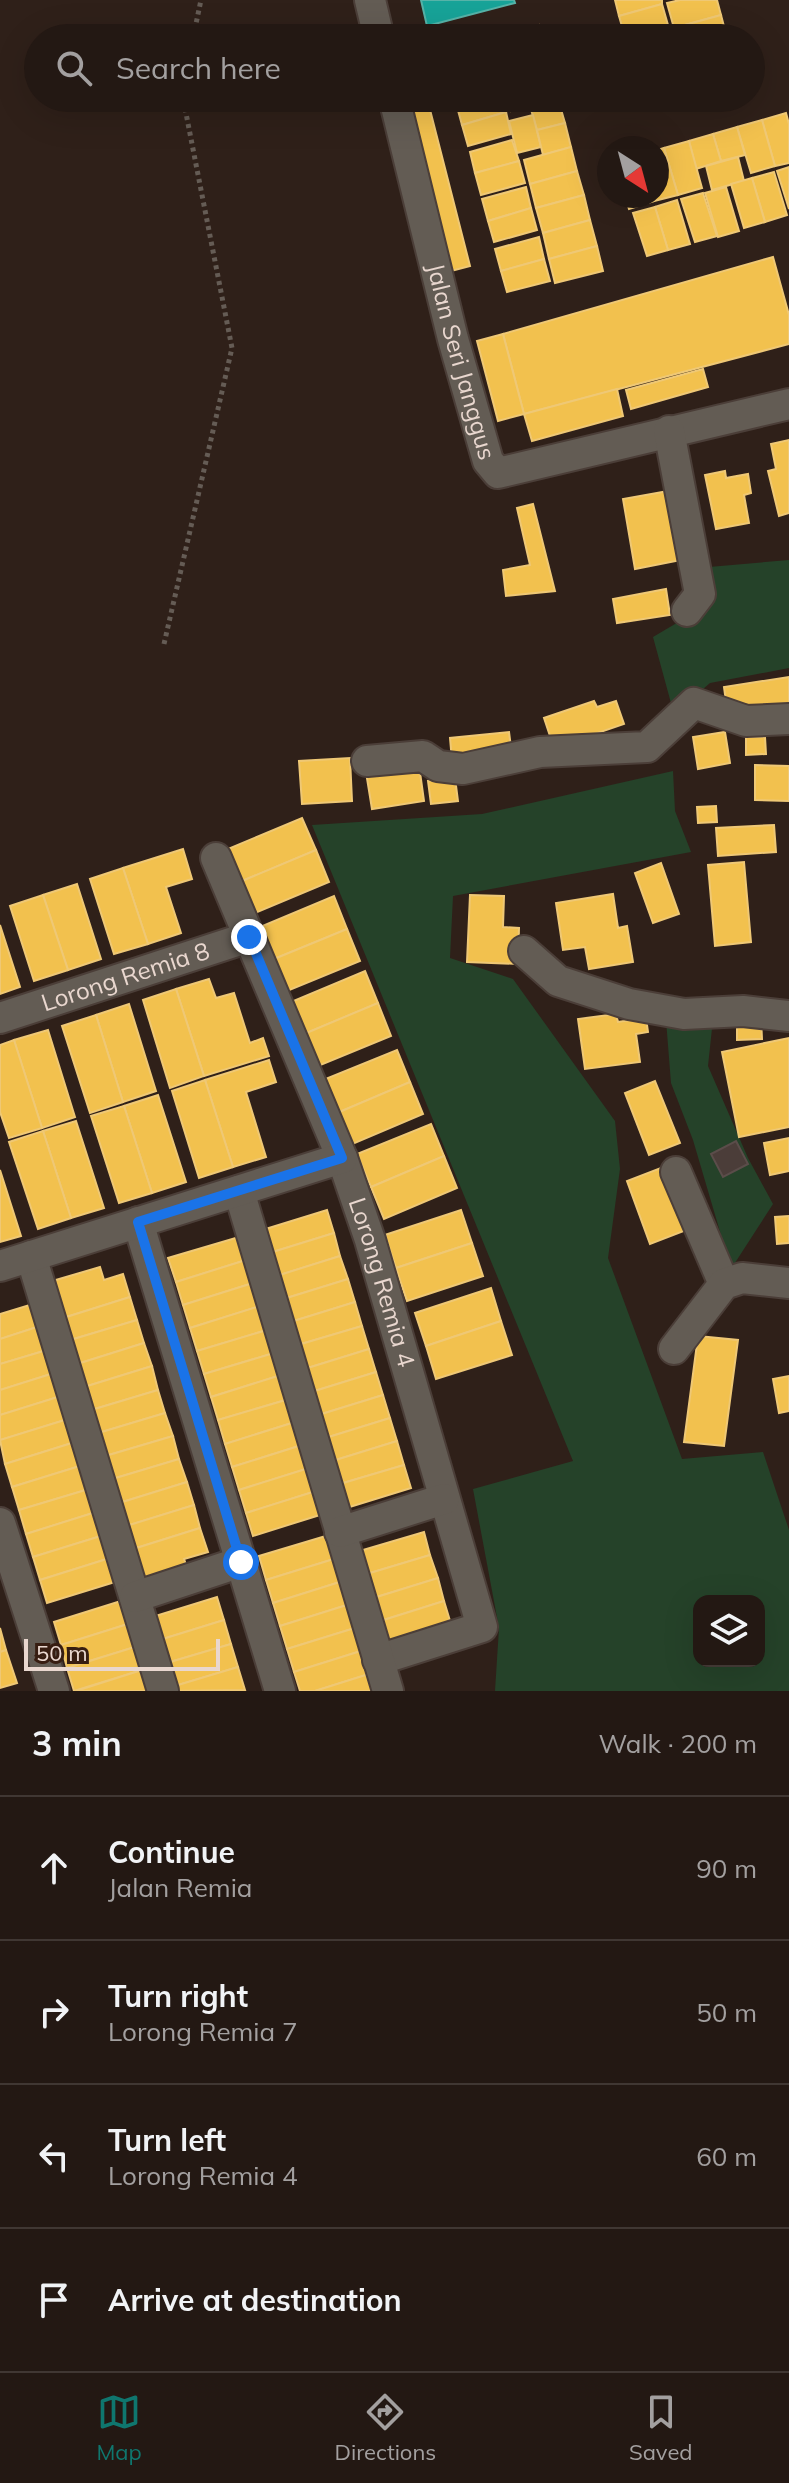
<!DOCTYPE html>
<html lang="en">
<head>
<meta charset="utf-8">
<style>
	body { margin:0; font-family:Mulish,sans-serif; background:#2b211c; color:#f1f3f6 }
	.controls { position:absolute; right:24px; bottom:24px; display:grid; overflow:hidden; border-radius:16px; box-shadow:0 8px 32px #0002 }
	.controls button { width:72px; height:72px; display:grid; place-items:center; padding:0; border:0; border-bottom:2px solid #403733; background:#231813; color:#f1f3f6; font:40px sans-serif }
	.compass { position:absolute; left:597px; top:136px; width:72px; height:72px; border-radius:50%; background:#231813; box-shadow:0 8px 32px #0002; rotate:144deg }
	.scale { position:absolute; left:24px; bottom:20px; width:196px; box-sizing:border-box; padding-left:8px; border:4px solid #e9d7cf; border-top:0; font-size:22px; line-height:28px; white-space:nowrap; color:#e9d7cf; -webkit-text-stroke:6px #371d11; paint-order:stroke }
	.stop { position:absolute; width:24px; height:24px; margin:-18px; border:6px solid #1a73e8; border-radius:50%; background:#fff }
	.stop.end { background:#1a73e8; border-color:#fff; box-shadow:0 2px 8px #0008 }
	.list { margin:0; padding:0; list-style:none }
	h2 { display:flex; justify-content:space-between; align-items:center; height:104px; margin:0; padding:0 32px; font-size:34px }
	h2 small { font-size:26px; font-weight:400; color:#a3a0a0 }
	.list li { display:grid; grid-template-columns:52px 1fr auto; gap:24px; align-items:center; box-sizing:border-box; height:144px; padding:0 32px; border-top:2px solid #403733 }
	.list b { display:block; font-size:30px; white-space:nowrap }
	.list p { margin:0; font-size:26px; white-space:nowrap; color:#a3a0a0 }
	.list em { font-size:26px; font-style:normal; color:#a3a0a0 }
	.icon { flex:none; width:44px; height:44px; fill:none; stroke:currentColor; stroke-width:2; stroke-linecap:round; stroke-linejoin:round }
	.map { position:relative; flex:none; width:789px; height:1691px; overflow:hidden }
	.search { position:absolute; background:#231813; box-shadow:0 8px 32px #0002; left:24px; right:24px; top:24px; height:88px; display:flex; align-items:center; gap:20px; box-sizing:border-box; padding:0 28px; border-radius:44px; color:#a3a0a0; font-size:30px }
	.sheet { height:680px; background:#231813 }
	nav { display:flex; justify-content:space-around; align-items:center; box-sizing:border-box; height:112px; border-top:2px solid #403733; background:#231813; font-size:22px; color:#a3a0a0 }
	nav a { display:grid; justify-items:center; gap:4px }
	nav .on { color:#0f766e }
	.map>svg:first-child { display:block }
	.green { fill:#254229; fill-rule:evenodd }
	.homes { fill:#f2c14e; stroke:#efc875; stroke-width:2 }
	.public { fill:#17a398; stroke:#56b3a8; stroke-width:2 }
	.building { fill:#4b3d39; stroke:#5b4d4a; stroke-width:2 }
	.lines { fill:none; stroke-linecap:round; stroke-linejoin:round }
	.minor-casing { stroke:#4b3e38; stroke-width:34 }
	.path { stroke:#655c55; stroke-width:5; stroke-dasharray:4 4; stroke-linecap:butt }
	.minor { stroke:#635c54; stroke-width:30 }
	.route { stroke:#1a73e8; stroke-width:10 }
	.labels { text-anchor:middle; stroke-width:8; stroke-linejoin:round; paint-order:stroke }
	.street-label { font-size:24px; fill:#e9d7cf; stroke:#371d11 }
</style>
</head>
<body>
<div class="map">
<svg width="789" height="1691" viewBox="0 0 789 1691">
	<rect width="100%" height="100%" fill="#2f2019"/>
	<g class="green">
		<path d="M789,560V668L710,683L674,714L653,637L714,601L709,567Z"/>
		<path d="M673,771L675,811L691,852L453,896L450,958L513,979L615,1121L620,1169L608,1258L682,1459L763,1452L789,1530V1691H495L499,1628L473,1489L573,1461L312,825L482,814ZM759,1601V1661H699V1601Z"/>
		<path d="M713,1019L708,1066L748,1158L773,1204L731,1269L693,1140L671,1083L666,1020Z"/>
	</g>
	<g class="homes">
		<path d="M615,0H662V4L619,16Z"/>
		<path d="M680,0H717L721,15L674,28L667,3Z"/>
		<path d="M662,4L668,25L625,37L619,16Z"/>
		<path d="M721,15L727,38H676L674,28Z"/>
		<path d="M539,25L542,38H492Z"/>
		<path d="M670,32L671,38H649Z"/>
		<path d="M406,98H427L470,266L451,271Z"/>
		<path d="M473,98H502L506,112L462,125L456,103Z"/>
		<path d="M508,98H558V99L511,111Z"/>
		<path d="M558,99L565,123L537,130L530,106Z"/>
		<path d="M506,112L511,134L468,146L462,125Z"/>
		<path d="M786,113L789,124V163L775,166L762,120Z"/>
		<path d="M533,115L541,147L517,153L509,121Z"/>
		<path d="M762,120L775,166L751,173L737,127Z"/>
		<path d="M565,123L571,147L543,155L537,130Z"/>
		<path d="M737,127L745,155L721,161L713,134Z"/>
		<path d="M713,134L721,161L696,169L689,141Z"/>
		<path d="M512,140L519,161L475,173L470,152Z"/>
		<path d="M689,141L702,188L678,195L664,148Z"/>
		<path d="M571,147L577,171L530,184L524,160Z"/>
		<path d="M664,148L678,195L654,201L652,196H657V150Z"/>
		<path d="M738,157L744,181L712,190L706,166Z"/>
		<path d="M519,161L525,183L481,195L475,173Z"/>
		<path d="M789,167V209L777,171Z"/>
		<path d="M577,171L584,195L536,208L530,184Z"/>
		<path d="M774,172L787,215L765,222L752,178Z"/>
		<path d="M752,178L765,222L744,228L731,184Z"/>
		<path d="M526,187L531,208L488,221L482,199Z"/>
		<path d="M726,187L739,231L718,237L705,193Z"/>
		<path d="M703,193L717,236L695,242L681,199Z"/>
		<path d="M584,195L590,220L543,233L536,208Z"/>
		<path d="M625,196H652L654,201L629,209Z"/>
		<path d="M677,200L690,244L668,250L655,207Z"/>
		<path d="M655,207L668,250L647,256L633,213Z"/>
		<path d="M531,208L537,230L494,242L488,221Z"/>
		<path d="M590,220L597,246L549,259L543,233Z"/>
		<path d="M539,237L544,259L501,271L495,249Z"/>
		<path d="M597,246L603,271L555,283L549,259Z"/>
		<path d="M773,257L789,315V344L524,414L503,334Z"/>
		<path d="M544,259L550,281L507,292L501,271Z"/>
		<path d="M503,334L524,414L498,421L477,341Z"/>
		<path d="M703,369L708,387L631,409L626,390Z"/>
		<path d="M617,389L623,416L532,441L524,414Z"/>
		<path d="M789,440V513L779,516L768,471L776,469L771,444Z"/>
		<path d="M725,471L726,478L748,474L751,493L744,495L749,523L716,529L705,475Z"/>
		<path d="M674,490L686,559L635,569L623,499Z"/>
		<path d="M533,504L555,591L506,596L503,570L530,565L517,508Z"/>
		<path d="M666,589L670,615L617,623L613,599Z"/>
		<path d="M789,677V711L727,709L724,687Z"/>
		<path d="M594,701L597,707L616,701L624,724L554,748L544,718Z"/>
		<path d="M509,732L512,755L452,761L450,738Z"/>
		<path d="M725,732L730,763L698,769L693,737Z"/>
		<path d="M746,737H765L766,754L746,755Z"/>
		<path d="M350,758L352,801L302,804L299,761Z"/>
		<path d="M419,765L424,801L372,809L366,772Z"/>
		<path d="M755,765L789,766V801L755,800Z"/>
		<path d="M455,778L458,801L431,804L428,781Z"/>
		<path d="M716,806L717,822L698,823L697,807Z"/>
		<path d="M302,818L316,850L242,881L228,849Z"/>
		<path d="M774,825L776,852L718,856L716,828Z"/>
		<path d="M183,849L192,879L166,887L181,933L148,944L123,868Z"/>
		<path d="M316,850L329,882L255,913L242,881Z"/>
		<path d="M744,862L751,942L715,946L708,865Z"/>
		<path d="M661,863L679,914L653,923L635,873Z"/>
		<path d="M123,868L148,944L114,954L90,879Z"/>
		<path d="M77,884L101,959L68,970L43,895Z"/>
		<path d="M613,894L618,928L627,926L633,962L589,969L585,947L563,950L556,903Z"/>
		<path d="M43,895L68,970L34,981L10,906Z"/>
		<path d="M470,895L504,896L503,927L519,928L518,964L467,962Z"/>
		<path d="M334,896L347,929L274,959L260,927Z"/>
		<path d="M0,925L20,987L0,994Z"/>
		<path d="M347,929L360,961L287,991L274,959Z"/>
		<path d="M365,971L378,1003L304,1034L291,1002Z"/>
		<path d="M209,979L216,998L234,993L250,1043L263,1038L269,1056L204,1076L176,989Z"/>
		<path d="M176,989L204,1076L170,1088L143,1000Z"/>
		<path d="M378,1003L391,1036L318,1066L304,1034Z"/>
		<path d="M129,1004L156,1091L123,1102L96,1015Z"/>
		<path d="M616,1014L618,1022L646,1018L648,1032L636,1034L640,1062L585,1069L578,1019Z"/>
		<path d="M96,1015L123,1102L90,1113L62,1026Z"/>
		<path d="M761,1018L762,1039L737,1040V1019Z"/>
		<path d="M48,1030L75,1117L42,1128L14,1040Z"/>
		<path d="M789,1038V1127L739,1137L722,1052Z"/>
		<path d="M14,1040L42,1128L9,1138L0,1112V1045Z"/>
		<path d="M397,1050L410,1082L337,1113L323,1080Z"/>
		<path d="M269,1060L276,1082L246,1092L266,1157L233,1167L205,1080Z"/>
		<path d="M205,1080L233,1167L199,1178L172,1091Z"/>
		<path d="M655,1081L680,1143L649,1155L625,1093Z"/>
		<path d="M410,1082L423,1114L350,1145L337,1113Z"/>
		<path d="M158,1095L186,1182L152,1193L124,1106Z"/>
		<path d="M124,1106L152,1193L119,1203L91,1116Z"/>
		<path d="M76,1121L104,1208L71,1218L43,1131Z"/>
		<path d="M431,1124L444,1156L371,1187L357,1154Z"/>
		<path d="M43,1131L71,1218L38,1229L9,1142Z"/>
		<path d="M789,1138V1171L770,1175L764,1143Z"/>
		<path d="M444,1156L457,1188L384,1219L371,1187Z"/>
		<path d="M666,1166L689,1229L650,1244L627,1181Z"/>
		<path d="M0,1170L21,1236L0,1242Z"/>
		<path d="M327,1210L334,1233L263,1255L256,1232Z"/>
		<path d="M461,1210L472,1243L396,1268L385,1235Z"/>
		<path d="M789,1216V1243L777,1244L775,1217Z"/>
		<path d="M334,1233L340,1256L270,1278L263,1255Z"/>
		<path d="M239,1237L246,1260L176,1282L168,1258Z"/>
		<path d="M472,1243L483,1276L407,1301L396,1268Z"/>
		<path d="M340,1256L348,1279L277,1301L270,1278Z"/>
		<path d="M246,1260L253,1283L183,1305L176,1282Z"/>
		<path d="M100,1267L104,1280L123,1274L130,1297L60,1319L49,1282Z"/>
		<path d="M348,1279L355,1302L284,1324L277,1301Z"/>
		<path d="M253,1283L260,1306L190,1328L183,1305Z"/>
		<path d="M491,1288L501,1321L426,1346L415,1313Z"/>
		<path d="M130,1297L137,1320L67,1341L60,1319Z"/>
		<path d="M355,1302L362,1326L291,1347L284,1324Z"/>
		<path d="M33,1304L40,1326L0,1339V1314Z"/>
		<path d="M260,1306L267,1330L197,1351L190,1328Z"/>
		<path d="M137,1320L144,1343L74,1365L67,1341Z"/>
		<path d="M501,1321L512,1355L436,1379L426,1346Z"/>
		<path d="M40,1326L47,1350L0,1364V1339Z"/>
		<path d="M362,1326L369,1349L298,1371L291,1347Z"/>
		<path d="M267,1330L274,1353L204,1374L197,1351Z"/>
		<path d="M698,1336L738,1340L724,1446L684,1442Z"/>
		<path d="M144,1343L152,1366L81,1388L74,1365Z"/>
		<path d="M369,1349L376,1372L305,1394L298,1371Z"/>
		<path d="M47,1350L54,1373L0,1390V1364Z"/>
		<path d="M274,1353L281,1375L211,1397L204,1374Z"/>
		<path d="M152,1366L158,1390L88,1411L81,1388Z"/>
		<path d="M376,1372L383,1395L312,1417L305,1394Z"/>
		<path d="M54,1373L61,1396L0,1415V1390Z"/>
		<path d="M281,1375L289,1399L218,1420L211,1397Z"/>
		<path d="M789,1376V1411L779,1413L773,1379Z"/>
		<path d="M158,1390L165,1413L95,1434L88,1411Z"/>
		<path d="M383,1395L390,1418L319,1440L312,1417Z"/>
		<path d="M61,1396L68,1419L0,1440V1415Z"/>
		<path d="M289,1399L295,1422L225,1444L218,1420Z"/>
		<path d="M165,1413L173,1436L102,1457L95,1434Z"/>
		<path d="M390,1418L397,1441L326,1463L319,1440Z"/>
		<path d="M68,1419L75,1442L5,1464L0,1440Z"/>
		<path d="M295,1422L302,1445L232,1467L225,1444Z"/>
		<path d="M173,1436L179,1459L109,1480L102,1457Z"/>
		<path d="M397,1441L404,1465L333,1486L326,1463Z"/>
		<path d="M75,1442L83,1465L12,1487L5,1464Z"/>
		<path d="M302,1445L309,1468L239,1490L232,1467Z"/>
		<path d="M179,1459L187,1482L116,1504L109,1480Z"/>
		<path d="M83,1465L89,1489L19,1510L12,1487Z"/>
		<path d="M404,1465L411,1488L340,1510L333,1486Z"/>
		<path d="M309,1468L316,1491L246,1513L239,1490Z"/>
		<path d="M187,1482L194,1505L123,1527L116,1504Z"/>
		<path d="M89,1489L96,1512L26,1534L19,1510Z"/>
		<path d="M316,1491L323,1514L253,1536L246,1513Z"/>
		<path d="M194,1505L200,1528L130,1550L123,1527Z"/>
		<path d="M96,1512L104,1535L33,1557L26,1534Z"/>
		<path d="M200,1528L208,1552L184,1559L188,1570L150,1582L137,1573L130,1550Z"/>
		<path d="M424,1532L430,1555L360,1576L353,1553Z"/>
		<path d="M104,1535L110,1558L40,1580L33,1557Z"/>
		<path d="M329,1535L337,1558L266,1580L259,1556Z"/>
		<path d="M430,1555L438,1578L367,1600L360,1576Z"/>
		<path d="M110,1558L118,1581L47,1603L40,1580Z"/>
		<path d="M337,1558L343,1581L273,1603L266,1580Z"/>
		<path d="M438,1578L444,1601L374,1623L367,1600Z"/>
		<path d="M343,1581L350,1604L280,1626L273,1603Z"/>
		<path d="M217,1597L224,1620L153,1642L146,1619Z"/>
		<path d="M124,1600L131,1623L61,1645L54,1622Z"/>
		<path d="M444,1601L451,1624L381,1646L374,1623Z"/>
		<path d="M350,1604L358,1627L287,1649L280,1626Z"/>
		<path d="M224,1620L231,1644L160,1665L153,1642Z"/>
		<path d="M131,1623L138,1646L67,1668L61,1645Z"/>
		<path d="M358,1627L364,1650L294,1672L287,1649Z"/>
		<path d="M0,1628L6,1650L0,1652Z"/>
		<path d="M231,1644L238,1667L168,1688L160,1665Z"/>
		<path d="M138,1646L145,1669L74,1691L67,1668Z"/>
		<path d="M6,1650L17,1683L0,1688V1652Z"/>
		<path d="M364,1650L372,1673L315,1691H300L294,1672Z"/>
		<path d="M238,1667L245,1690L168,1691V1688Z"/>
		<path d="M145,1669L152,1691H76Z"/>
		<path d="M372,1673L377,1691H315Z"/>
	</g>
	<path class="public" d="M421,0H514L515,3L427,26Z"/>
	<path class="building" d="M736,1141L748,1164L723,1177L711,1154Z"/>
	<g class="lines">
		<defs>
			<g id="minor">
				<path d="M370,0L379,38"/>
				<path id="s1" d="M394,98L453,339L488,461L498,473L789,404"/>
				<path d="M669,431L700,594L687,611"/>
				<path d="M367,761L423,756L438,766L463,769L540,752L647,747L694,703L746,721L789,719"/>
				<path id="s2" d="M216,858L342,1158L370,1240L482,1627L378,1660"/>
				<path d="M524,951L558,981L629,1004L684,1014L743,1011L789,1016"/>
				<path id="s3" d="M0,1018L249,937"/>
				<path d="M676,1172L724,1284"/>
				<path d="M239,1191L388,1691"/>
				<path d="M138,1222L280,1691"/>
				<path d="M31,1256L163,1691"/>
				<path d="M0,1266L342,1158"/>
				<path d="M674,1349L724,1284L742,1278L789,1283"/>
				<path d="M0,1523L54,1691"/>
				<path d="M340,1532L444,1499"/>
				<path d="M135,1597L241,1562"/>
			</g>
		</defs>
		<use href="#minor" class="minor-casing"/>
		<g class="path">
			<path d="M193,38L201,0"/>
			<path d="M164,644L232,348L183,98"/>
		</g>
		<use href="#minor" class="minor"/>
	</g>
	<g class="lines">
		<path class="route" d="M241,1562L138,1222L342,1158L249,937"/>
	</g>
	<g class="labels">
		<g class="street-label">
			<text dy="8" stroke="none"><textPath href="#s1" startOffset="272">Jalan Seri Janggus</textPath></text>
			<text dy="8" stroke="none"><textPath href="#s3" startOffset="132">Lorong Remia 8</textPath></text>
			<text dy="8" stroke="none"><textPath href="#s2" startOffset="456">Lorong Remia 4</textPath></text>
		</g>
	</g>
</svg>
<div class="controls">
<button><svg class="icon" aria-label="layers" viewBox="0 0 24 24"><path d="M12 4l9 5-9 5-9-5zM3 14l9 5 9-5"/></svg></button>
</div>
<svg class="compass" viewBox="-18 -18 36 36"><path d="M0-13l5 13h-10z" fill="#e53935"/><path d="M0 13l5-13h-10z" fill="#a3a0a0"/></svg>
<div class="scale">50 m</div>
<div class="stop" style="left:241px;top:1562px"></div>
<div class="stop end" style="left:249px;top:937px"></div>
<div class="search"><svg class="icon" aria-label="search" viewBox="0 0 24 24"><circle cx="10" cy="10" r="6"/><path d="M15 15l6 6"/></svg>Search here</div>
</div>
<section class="sheet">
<h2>3 min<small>Walk · 200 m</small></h2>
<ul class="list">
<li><svg class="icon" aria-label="ahead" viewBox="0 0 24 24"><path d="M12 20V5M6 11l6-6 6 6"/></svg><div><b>Continue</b><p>Jalan Remia</p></div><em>90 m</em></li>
<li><svg class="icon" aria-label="right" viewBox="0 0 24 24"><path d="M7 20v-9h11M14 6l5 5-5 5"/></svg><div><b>Turn right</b><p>Lorong Remia 7</p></div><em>50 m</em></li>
<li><svg class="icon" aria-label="left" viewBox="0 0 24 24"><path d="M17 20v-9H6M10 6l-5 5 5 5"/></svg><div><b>Turn left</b><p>Lorong Remia 4</p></div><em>60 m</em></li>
<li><svg class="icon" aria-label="arrive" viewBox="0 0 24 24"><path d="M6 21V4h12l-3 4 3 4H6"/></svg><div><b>Arrive at destination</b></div></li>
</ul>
</section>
<nav>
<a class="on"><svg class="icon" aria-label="map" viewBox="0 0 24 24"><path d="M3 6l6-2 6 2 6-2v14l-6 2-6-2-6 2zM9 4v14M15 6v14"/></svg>Map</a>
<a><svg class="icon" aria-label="directions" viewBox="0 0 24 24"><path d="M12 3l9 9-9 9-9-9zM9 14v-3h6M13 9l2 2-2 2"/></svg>Directions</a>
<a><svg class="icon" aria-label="saved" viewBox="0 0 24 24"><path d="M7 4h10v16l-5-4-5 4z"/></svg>Saved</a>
</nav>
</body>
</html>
